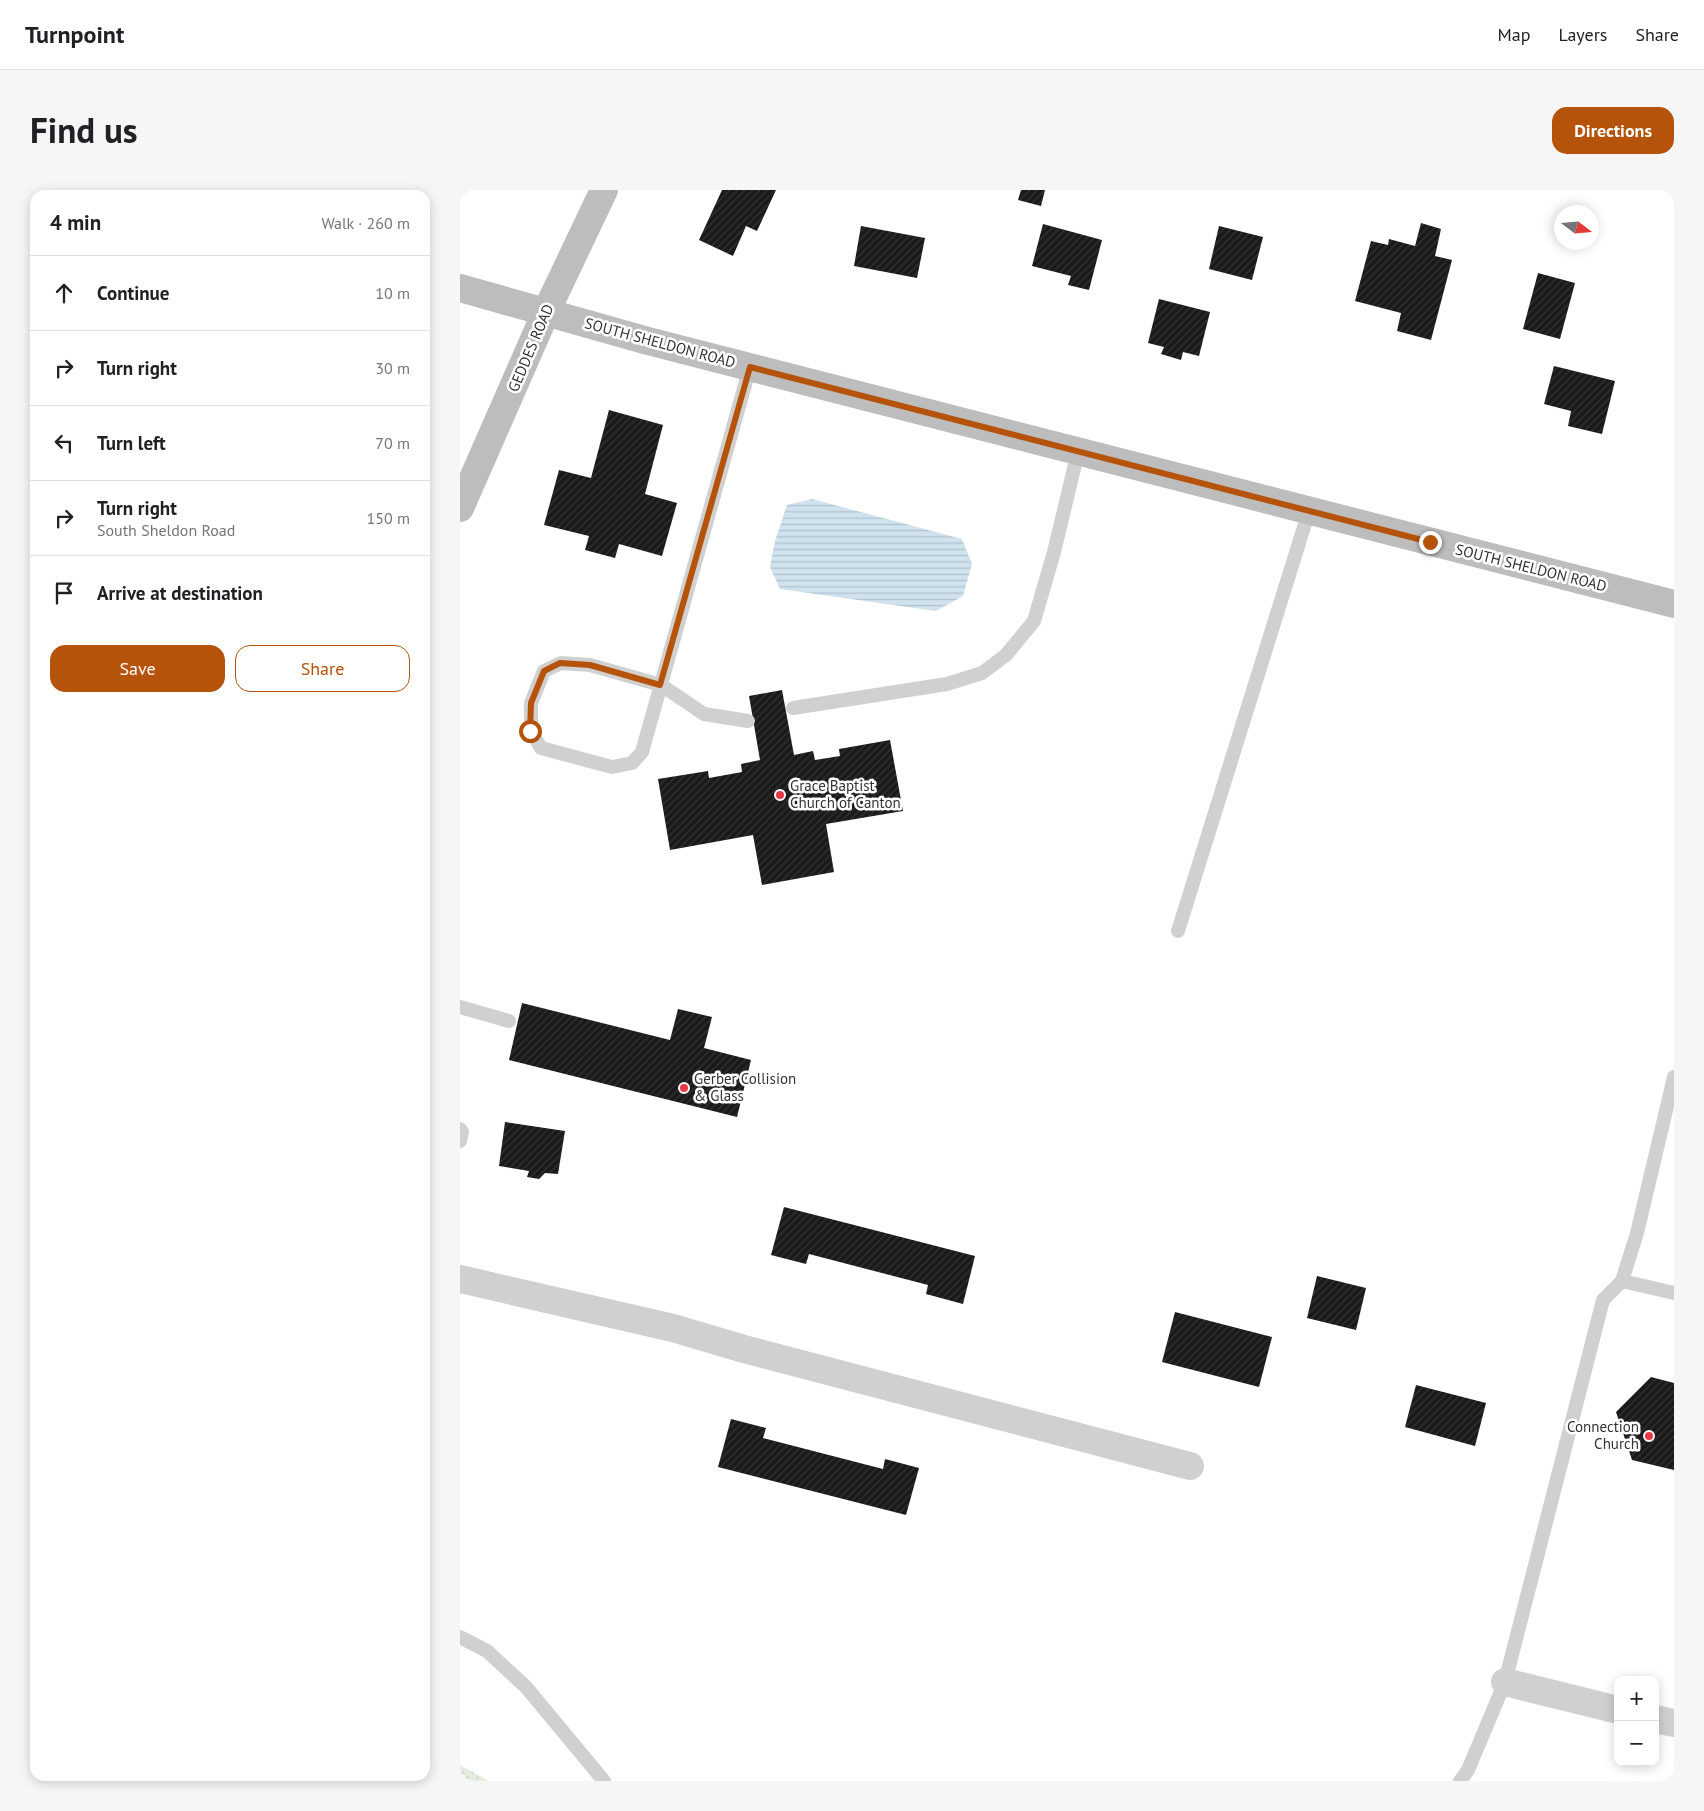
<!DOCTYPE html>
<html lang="en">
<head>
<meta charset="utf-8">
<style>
	body { margin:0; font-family:"PT Sans",sans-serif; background:#f6f6f6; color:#202124 }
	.controls { position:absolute; right:15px; bottom:15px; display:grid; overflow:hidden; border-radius:10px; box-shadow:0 2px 12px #0003 }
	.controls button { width:45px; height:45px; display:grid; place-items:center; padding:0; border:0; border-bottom:1px solid #e0e0e0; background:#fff; color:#202124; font:25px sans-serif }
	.compass { position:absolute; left:1094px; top:15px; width:45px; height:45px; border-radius:50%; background:#fff; box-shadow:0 2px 12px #0003; rotate:106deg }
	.stop { position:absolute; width:15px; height:15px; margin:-11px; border:4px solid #b45309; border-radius:50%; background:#fff }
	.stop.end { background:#b45309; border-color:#fff; box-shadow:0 1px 5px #0008 }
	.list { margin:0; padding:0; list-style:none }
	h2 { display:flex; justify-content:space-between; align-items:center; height:65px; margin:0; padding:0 20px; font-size:21px }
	h2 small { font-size:16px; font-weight:400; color:#757577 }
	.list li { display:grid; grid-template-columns:32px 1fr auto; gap:15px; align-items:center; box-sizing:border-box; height:75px; padding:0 20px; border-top:1px solid #e0e0e0 }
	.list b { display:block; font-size:19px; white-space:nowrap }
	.list p { margin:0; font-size:16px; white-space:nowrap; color:#757577 }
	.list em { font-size:16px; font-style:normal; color:#757577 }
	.actions { display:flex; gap:10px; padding:15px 20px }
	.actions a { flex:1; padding:11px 0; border:1px solid #b45309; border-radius:15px; text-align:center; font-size:18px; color:#b45309 }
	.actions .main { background:#b45309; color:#fff }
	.icon { flex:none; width:28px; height:28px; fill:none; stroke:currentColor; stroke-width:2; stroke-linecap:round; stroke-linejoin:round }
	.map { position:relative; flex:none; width:1214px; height:1591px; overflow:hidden; border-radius:15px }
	header { display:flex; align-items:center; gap:30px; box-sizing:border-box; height:70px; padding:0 25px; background:#fff; border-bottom:1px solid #e0e0e0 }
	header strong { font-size:24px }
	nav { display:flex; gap:28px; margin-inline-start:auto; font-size:18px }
	.intro { display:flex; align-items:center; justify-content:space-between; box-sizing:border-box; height:120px; padding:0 30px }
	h1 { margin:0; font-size:35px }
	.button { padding:12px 22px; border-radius:15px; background:#b45309; color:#fff; font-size:18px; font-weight:700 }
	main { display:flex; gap:30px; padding:0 30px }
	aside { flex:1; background:#fff; border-radius:15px; box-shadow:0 2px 12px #0003 }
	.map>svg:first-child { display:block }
	.grass { fill:url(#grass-dots) }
	.water { fill:url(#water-rules) }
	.building { fill:url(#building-hatch) }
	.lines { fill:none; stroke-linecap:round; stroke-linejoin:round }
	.lane { stroke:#d0d0d0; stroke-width:14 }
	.street { stroke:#d0d0d0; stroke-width:28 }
	.secondary { stroke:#bdbdbd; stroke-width:28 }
	.route { stroke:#b45309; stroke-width:6 }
	.poi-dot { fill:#e63946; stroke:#fff; stroke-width:2 }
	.labels { text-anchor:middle; stroke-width:5; stroke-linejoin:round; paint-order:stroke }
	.street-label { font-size:15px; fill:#333; stroke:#fff }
	.poi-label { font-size:15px; fill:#333; stroke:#fff; text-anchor:start }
</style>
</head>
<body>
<header>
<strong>Turnpoint</strong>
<nav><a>Map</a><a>Layers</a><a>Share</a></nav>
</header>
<div class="intro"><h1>Find us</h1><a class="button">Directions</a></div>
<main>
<aside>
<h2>4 min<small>Walk · 260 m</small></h2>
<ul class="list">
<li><svg class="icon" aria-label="ahead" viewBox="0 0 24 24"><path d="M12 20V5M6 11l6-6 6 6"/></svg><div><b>Continue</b></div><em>10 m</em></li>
<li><svg class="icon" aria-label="right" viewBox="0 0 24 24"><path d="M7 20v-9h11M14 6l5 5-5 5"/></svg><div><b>Turn right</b></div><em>30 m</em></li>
<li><svg class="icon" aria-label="left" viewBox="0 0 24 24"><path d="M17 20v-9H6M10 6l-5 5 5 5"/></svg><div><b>Turn left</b></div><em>70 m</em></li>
<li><svg class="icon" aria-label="right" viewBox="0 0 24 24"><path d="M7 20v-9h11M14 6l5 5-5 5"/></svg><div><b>Turn right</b><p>South Sheldon Road</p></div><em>150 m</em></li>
<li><svg class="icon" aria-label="arrive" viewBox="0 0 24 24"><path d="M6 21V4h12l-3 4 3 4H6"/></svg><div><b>Arrive at destination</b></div></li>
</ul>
<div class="actions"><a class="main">Save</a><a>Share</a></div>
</aside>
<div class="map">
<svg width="1214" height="1591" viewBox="0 0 1214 1591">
	<defs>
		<pattern id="grass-dots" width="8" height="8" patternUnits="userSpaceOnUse" patternTransform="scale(1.25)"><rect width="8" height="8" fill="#e6ecdf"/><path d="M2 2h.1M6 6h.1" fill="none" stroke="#c6cbc0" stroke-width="1.8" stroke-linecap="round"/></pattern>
		<pattern id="water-rules" width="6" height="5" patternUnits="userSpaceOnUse" patternTransform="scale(1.25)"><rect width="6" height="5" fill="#cfe2ee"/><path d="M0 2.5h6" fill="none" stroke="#b2c2cd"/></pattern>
		<pattern id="building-hatch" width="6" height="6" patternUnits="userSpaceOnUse" patternTransform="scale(1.25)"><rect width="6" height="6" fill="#1a1a1a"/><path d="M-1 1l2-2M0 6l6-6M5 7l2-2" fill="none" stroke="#333"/></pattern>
	</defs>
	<rect width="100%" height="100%" fill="#fff"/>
	<path class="grass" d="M0,1575L29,1591H0Z"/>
	<path class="water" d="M352,309L502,349L512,374L503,406L476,421L320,399L310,377L315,351L327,315Z"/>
	<g class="building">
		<path d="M262,0H316L297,41L286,36L273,66L239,50Z"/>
		<path d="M561,0H585L581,16L558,10Z"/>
		<path d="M961,33L981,39L975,66L992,70L971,150L937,141L941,123L895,111L911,51L928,55L929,49L955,56Z"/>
		<path d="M583,34L642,50L629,100L608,95L611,86L572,76Z"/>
		<path d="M401,36L465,48L457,88L394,76Z"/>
		<path d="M759,36L803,47L792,90L749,79Z"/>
		<path d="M1078,83L1115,93L1100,149L1063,139Z"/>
		<path d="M699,109L750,122L739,166L723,162L721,170L701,164L704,157L688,153Z"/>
		<path d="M1094,176L1155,191L1142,244L1108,236L1111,221L1084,214Z"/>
		<path d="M149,220L203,235L185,304L217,313L202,366L159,354L155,368L125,360L129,346L84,335L99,280L131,288Z"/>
		<path d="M322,500L334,565L353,561L355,570L380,566L379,559L430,550L443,621L366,634L374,682L302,695L293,645L210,660L198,589L248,581L249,588L282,582L281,574L300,570L289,506Z"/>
		<path d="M62,813L210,850L218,819L252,827L244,858L291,870L277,927L49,870Z"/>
		<path d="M45,932L105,941L98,984L85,983L79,989L67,987L69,981L39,976Z"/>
		<path d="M324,1017L515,1066L503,1114L466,1104L468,1095L349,1064L346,1074L311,1065Z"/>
		<path d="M857,1086L906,1098L896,1140L847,1128Z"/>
		<path d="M715,1122L812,1147L799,1197L702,1172Z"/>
		<path d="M1191,1187L1214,1193V1280L1172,1270L1156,1222Z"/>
		<path d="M956,1195L1026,1213L1015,1256L945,1237Z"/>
		<path d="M271,1229L306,1238L303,1248L423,1279L425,1269L459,1278L446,1325L258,1277Z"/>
	</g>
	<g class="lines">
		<g class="lane">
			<path d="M333,518L487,494L522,483L546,465L574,431L594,362L618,262"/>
			<path d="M288,531L244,524L201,495L130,475L101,473L84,481L71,513V541L81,558L152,577L172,573L182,562L290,177"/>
			<path d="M718,741L849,321"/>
			<path d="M0,817L49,831"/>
			<path d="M0,939L2,942L0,951"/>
			<path d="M1162,1091L1214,1103"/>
			<path d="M0,1447L27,1461L66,1497L144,1591"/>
			<path d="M1000,1591L1008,1580L1045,1492L1143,1110L1162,1091L1177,1043L1214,887"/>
		</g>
		<g class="street">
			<path d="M0,1089L213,1138L284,1159L730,1276"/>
			<path d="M1045,1492L1158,1520"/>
			<path d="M1195,1529L1214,1533"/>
		</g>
		<g class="secondary">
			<path d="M0,98L188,151L1214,414"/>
			<path d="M0,318L86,122L144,0"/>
		</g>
	</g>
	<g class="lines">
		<path class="route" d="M70,541L71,513L84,481L100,473L130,475L200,495L290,177L970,352"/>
	</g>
	<g class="poi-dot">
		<circle cx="320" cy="605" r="5"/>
		<circle cx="224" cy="898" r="5"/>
		<circle cx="1189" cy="1246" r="5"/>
	</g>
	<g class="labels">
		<g class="street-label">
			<text transform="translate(200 153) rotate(15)" y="5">SOUTH SHELDON ROAD</text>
			<text transform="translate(71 158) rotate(-67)" y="5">GEDDES ROAD</text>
			<text transform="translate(1071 378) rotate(14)" y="5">SOUTH SHELDON ROAD</text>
		</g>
		<g class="poi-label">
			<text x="330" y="601">Grace Baptist<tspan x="330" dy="17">Church of Canton</tspan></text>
			<text x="234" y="894">Gerber Collision<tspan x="234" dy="17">&amp; Glass</tspan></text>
			<text x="1179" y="1242" text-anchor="end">Connection<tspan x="1179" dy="17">Church</tspan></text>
		</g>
	</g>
</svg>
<div class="controls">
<button>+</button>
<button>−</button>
</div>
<svg class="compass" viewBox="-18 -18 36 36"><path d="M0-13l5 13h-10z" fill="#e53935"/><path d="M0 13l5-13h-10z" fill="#757577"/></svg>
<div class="stop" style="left:70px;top:541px"></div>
<div class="stop end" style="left:970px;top:352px"></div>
</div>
</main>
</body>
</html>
